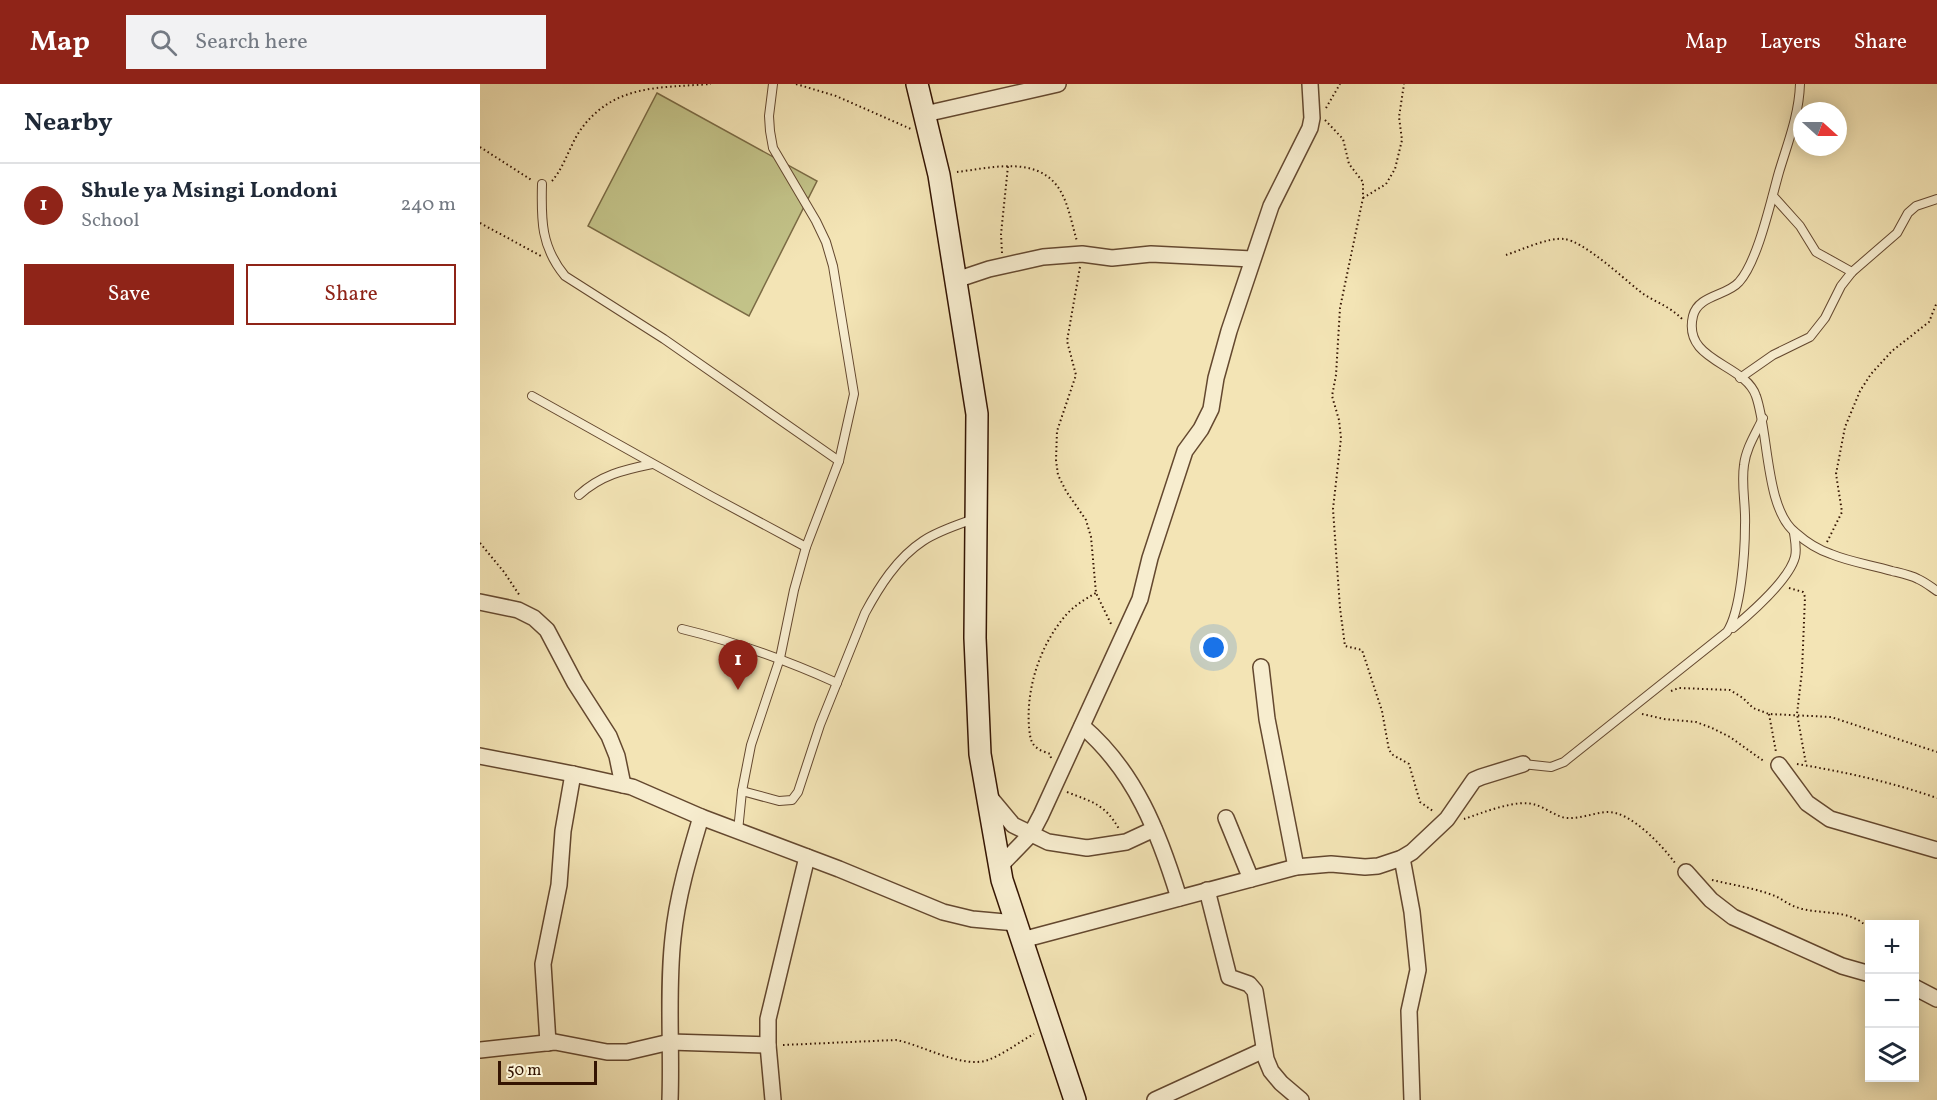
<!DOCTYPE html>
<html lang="en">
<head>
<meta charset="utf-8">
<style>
	body { margin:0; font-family:Vollkorn,serif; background:#f2f2f3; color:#1f2937 }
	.controls { position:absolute; right:18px; bottom:18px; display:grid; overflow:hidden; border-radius:0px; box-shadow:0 3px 15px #0003 }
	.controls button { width:54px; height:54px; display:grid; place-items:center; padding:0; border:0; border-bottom:2px solid #e0e1e3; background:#fff; color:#1f2937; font:30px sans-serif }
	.compass { position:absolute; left:1313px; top:18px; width:54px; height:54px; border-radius:50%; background:#fff; box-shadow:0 3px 15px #0003; rotate:111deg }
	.scale { position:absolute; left:18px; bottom:15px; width:99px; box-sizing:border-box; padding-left:6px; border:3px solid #341402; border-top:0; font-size:16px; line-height:21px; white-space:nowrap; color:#341402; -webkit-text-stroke:4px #f7edcf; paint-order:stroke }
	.you { position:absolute; left:734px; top:564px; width:21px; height:21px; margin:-15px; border:4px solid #fff; border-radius:50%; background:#1a73e8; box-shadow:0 0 0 9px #1a73e833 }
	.badge { display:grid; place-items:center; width:39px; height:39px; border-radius:50%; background:#8f2418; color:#fff; font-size:20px; font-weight:700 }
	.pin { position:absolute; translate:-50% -50px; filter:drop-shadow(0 2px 3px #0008) }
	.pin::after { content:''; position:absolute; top:32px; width:21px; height:18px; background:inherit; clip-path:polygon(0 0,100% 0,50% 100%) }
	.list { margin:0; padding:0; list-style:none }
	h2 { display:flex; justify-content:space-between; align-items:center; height:78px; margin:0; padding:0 24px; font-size:26px }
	h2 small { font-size:20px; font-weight:400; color:#747a83 }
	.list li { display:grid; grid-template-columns:39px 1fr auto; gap:18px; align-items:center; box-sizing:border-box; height:84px; padding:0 24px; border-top:2px solid #e0e1e3 }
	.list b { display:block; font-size:22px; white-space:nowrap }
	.list p { margin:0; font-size:20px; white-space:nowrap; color:#747a83 }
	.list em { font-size:20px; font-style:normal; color:#747a83 }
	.actions { display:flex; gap:12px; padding:18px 24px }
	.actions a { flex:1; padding:14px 0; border:2px solid #8f2418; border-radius:0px; text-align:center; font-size:21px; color:#8f2418 }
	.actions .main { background:#8f2418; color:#fff }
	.icon { flex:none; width:33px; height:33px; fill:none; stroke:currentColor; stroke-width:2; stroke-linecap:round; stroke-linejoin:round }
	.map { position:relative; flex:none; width:1457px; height:1016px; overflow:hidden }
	header { display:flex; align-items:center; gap:36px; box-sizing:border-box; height:84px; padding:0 30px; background:#8f2418; color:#fff }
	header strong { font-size:28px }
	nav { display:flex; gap:33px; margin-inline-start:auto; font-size:21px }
	.search { width:420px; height:54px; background:#f2f2f3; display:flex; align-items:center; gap:15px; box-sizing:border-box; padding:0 21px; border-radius:0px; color:#747a83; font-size:22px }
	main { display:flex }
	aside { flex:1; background:#fff }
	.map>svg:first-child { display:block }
	.green { fill:#c2c288; stroke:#7b6b45; stroke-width:1.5 }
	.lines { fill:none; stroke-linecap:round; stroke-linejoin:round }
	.service-casing { stroke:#64482f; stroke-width:10 }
	.minor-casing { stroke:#64482f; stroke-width:18 }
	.secondary-casing { stroke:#341402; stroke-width:24 }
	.path { stroke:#341402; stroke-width:2; stroke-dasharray:1.5 3; stroke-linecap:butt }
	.service { stroke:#f7edcf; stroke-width:8 }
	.minor { stroke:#f7edcf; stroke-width:15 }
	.secondary { stroke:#f7edcf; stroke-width:21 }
</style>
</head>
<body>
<header>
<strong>Map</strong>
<div class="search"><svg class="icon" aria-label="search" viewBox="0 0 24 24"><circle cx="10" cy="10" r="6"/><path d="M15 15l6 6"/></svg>Search here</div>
<nav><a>Map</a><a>Layers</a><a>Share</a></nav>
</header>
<main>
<aside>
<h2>Nearby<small></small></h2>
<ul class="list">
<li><span class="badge">1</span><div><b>Shule ya Msingi Londoni</b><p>School</p></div><em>240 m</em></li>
</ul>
<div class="actions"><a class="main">Save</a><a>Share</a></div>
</aside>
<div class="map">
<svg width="1457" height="1016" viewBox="0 0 1457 1016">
	<rect width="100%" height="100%" fill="#f3e4b5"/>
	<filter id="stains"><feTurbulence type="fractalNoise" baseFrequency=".00333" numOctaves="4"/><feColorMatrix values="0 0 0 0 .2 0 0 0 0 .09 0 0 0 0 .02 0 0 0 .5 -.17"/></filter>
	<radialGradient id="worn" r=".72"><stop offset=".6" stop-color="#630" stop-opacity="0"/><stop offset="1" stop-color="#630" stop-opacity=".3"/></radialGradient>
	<path class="green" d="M177,9L337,97L269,232L108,142Z"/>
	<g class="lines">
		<defs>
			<g id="service">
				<path d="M1320,0C1319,31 1308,58 1299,88C1291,116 1278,177 1259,198C1247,212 1218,211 1213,232C1202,278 1265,279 1276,312C1289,348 1285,426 1316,449C1325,457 1339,466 1351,470C1370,478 1392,481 1412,487C1420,489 1430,491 1438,495C1445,498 1451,503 1457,507"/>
				<path d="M62,100C61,136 61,163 85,192L184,255L359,377"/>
				<path d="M1293,112L1320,142L1336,168L1372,188"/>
				<path d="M1260,294L1293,271L1330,253L1345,234L1361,202L1372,188L1417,149L1428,129L1436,122L1457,115"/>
				<path d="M52,312L231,412L326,463"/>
				<path d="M99,411C121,391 143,386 172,380"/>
				<path d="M1253,544C1272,528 1309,496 1315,473C1317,465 1315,456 1314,449"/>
				<path d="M202,545C256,558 306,576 357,599"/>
				<path d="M1043,680L1071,683L1084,678L1247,548C1261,527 1265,468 1265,441C1266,421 1261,401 1264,381C1266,364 1276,349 1283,334"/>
				<path d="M262,707L299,717L312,716L318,708L340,641L385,529C399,503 417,474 443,457C458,447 477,441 494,435"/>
				<path d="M258,747L262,707L271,661L300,574L314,506L326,463L359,377L374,310L353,182L346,158L336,137L293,64L290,47L289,32L293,0"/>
			</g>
			<g id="minor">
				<path d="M445,30L578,0"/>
				<path d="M476,196L509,185L563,173L602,170L632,174L671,170L772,175"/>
				<path d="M0,518L38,526L54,534L67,546L95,599L129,652L137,672L143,701"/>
				<path d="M781,583L787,635L816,783"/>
				<path d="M602,642C655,687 679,749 699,814"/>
				<path d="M0,672L93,690L152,703L221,733L359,785L463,828L492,835L536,839"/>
				<path d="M1299,681L1327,719L1350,735L1457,766"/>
				<path d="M508,711L533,741L568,758L607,764L646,758L674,745"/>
				<path d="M746,734L771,795"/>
				<path d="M922,774L932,828L938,886L929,927L932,1016"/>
				<path d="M520,782L551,750L561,731L660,515L670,474L705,367L721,345L731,325L736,294L749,247L791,122L830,44L832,34L830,0"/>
				<path d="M1206,788L1231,816L1253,833L1362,882L1390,890"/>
				<path d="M727,806L749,893L769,900L775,907L786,975L791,987L801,999L821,1016"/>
				<path d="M542,856L816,783L851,780L885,783L898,782L922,774L932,768L967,735L994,696L1001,693L1043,680"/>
				<path d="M1434,903L1457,915"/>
				<path d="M68,959L63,880L79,801L83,747L93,690"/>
				<path d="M0,966L75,958L127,968H147L190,958L288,961"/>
				<path d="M190,1016C192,962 187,908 193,854C197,813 209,773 221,733"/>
				<path d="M293,1016L288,961V935L327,773"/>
				<path d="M675,1016L784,966"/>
			</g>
			<path id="secondary" d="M437,0L459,91L497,330L495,554L500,670L522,796L595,1016"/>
		</defs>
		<use href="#service" class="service-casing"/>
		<use href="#minor" class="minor-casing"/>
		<use href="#secondary" class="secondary-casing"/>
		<g class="path">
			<path d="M316,0L356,12L431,45"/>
			<path d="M846,24L860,0"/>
			<path d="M845,36L863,55L869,80L883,98V114L860,224L856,291L852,312L859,336L861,354L853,425L860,524L865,562L882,566L902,627L909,666L913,671L929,680L940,718L953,727"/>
			<path d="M0,63L53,97"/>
			<path d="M477,88C511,84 560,70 581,108C589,122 592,141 597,157"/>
			<path d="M72,97C84,83 89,64 99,48C132,0 178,4 231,0"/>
			<path d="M883,114L906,100L915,85L922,56L919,33L924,0"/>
			<path d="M0,139L61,172"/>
			<path d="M522,169L521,150L528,82"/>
			<path d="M1026,171C1041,166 1069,153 1084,155C1103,157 1141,192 1157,205C1172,218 1188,220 1203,236"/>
			<path d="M600,183L587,257L596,291L577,347L576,376L578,391L586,407L606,436L611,453L616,509L632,542"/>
			<path d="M1347,458L1362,428L1356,390L1365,343L1380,307L1391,290L1412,267L1449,238L1457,218"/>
			<path d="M0,459L24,488L40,512"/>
			<path d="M1309,504L1323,508L1325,513L1322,587L1317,630L1326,680"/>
			<path d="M1191,607L1199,604L1250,606L1263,614L1273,624L1289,630L1351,633L1457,668"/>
			<path d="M1162,630L1184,635L1216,638L1232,644L1250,653L1285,678"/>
			<path d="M1289,630L1296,668"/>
			<path d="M571,674L570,670C566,668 560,667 557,664C550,659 550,651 549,643C546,604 560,561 586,531C594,522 605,515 616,509"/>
			<path d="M1317,680C1365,688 1411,698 1457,714"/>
			<path d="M587,708C612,718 625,720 639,745"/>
			<path d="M984,735C1002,729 1038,714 1056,721C1066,724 1075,732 1086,734C1100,735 1113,729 1127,728C1150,727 1182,761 1195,779"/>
			<path d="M1232,796C1253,801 1275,804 1295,812C1302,815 1309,821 1316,823C1340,832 1371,823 1390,846"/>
			<path d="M303,961L416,956C443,961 482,985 508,976C524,970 539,958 554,950"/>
		</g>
		<use href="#service" class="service"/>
		<use href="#minor" class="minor"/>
		<use href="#secondary" class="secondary"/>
	</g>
	<rect width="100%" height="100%" filter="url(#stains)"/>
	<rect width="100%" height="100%" fill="url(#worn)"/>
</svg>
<div class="controls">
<button>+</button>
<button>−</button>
<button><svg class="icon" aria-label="layers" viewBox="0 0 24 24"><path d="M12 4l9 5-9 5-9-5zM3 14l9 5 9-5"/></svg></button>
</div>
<svg class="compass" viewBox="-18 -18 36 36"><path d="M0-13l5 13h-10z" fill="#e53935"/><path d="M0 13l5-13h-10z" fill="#747a83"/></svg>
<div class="scale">50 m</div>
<div class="you"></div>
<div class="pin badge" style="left:258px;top:606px">1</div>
</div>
</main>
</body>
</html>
